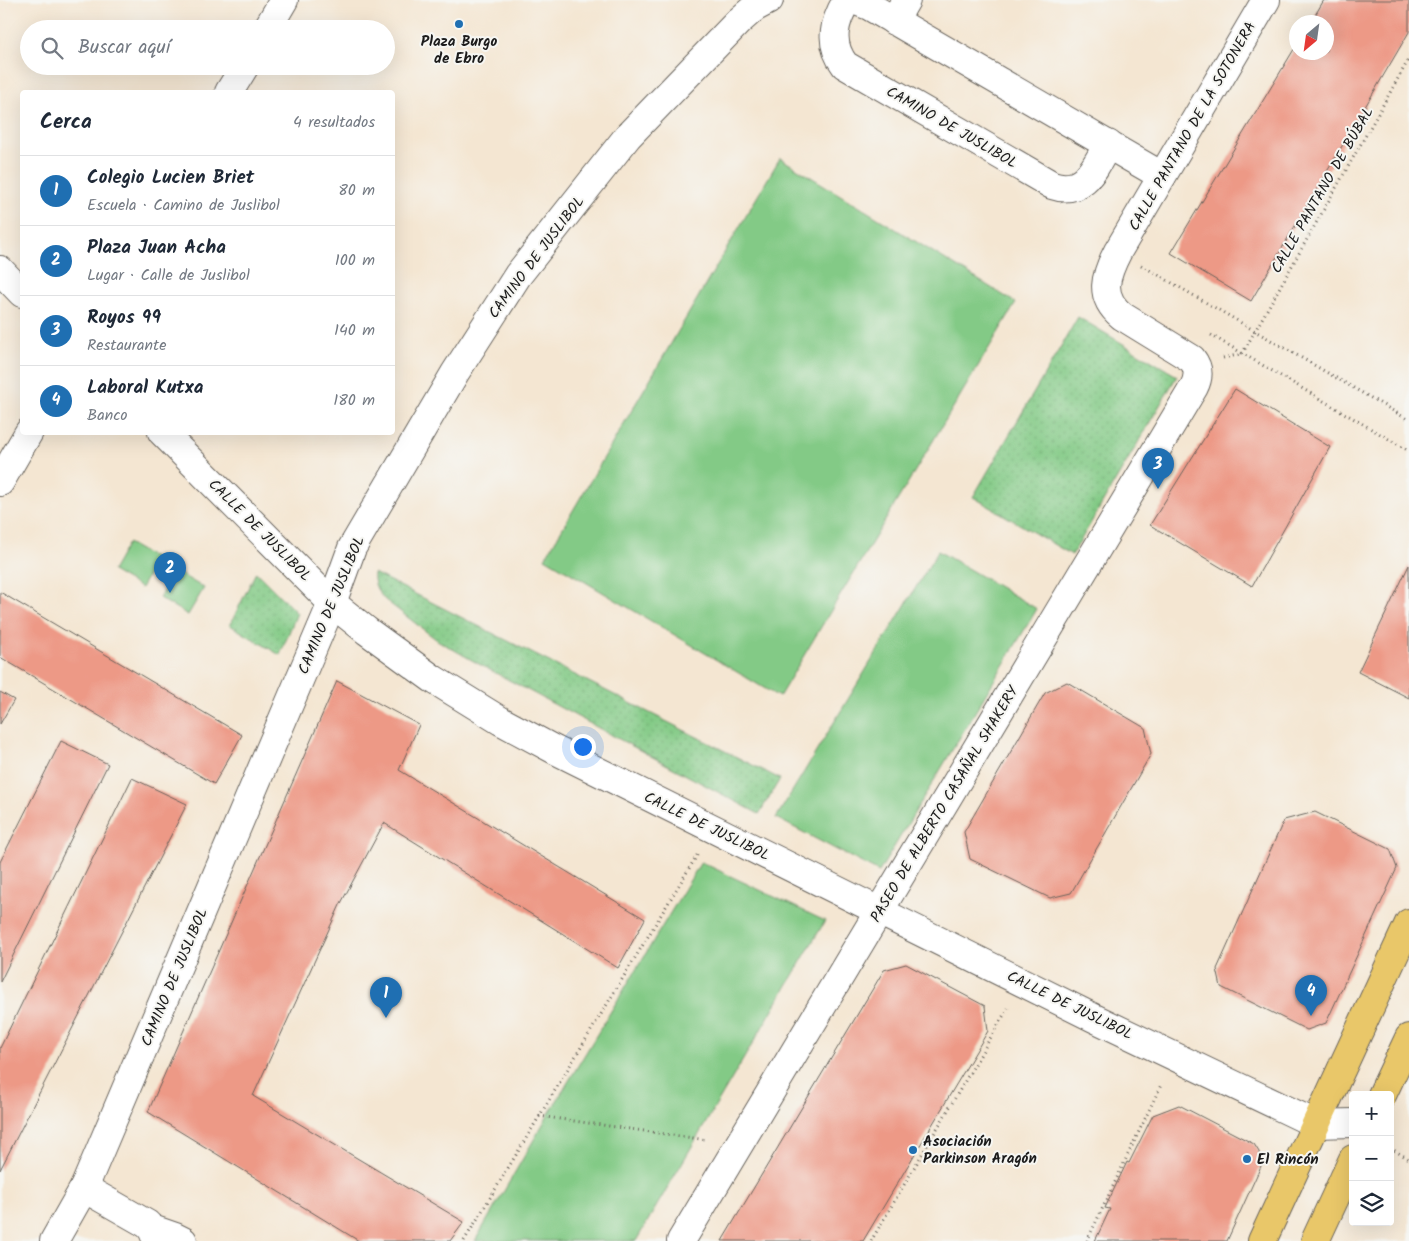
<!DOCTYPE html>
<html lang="es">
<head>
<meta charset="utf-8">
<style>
	body { margin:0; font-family:Kalam,sans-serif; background:#f6f6f7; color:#1f2937 }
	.controls { position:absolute; right:15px; bottom:15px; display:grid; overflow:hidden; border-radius:5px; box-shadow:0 5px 20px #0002 }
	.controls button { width:45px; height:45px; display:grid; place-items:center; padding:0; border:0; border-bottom:1px solid #e0e1e3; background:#fff; color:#1f2937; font:25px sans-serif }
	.compass { position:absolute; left:1289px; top:15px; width:45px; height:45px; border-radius:50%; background:#fff; box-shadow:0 5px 20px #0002; rotate:209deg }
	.you { position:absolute; left:582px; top:746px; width:18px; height:18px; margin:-12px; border:4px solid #fff; border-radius:50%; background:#1a73e8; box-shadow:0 0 0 8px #1a73e833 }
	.badge { display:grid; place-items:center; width:32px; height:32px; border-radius:50%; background:#1f6fb2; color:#fff; font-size:16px; font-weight:700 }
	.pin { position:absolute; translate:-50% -41px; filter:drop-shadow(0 1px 2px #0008) }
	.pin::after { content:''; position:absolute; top:26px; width:18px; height:15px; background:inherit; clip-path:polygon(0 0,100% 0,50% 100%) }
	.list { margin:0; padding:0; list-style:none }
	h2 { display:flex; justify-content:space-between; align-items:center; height:65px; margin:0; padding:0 20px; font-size:21px }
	h2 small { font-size:16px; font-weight:400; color:#747a83 }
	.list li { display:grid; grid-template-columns:32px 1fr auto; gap:15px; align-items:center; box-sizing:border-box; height:70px; padding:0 20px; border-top:1px solid #e0e1e3 }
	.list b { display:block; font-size:19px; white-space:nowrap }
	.list p { margin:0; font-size:16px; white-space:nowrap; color:#747a83 }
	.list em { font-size:16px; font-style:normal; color:#747a83 }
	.icon { flex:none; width:28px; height:28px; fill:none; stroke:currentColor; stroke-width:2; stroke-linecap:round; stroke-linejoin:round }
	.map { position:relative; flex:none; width:1409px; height:1241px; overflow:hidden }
	.search { position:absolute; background:#fff; box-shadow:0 5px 20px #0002; left:20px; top:20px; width:375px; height:55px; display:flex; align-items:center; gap:12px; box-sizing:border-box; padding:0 18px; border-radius:28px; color:#747a83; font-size:19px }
	.panel { position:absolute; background:#fff; box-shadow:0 5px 20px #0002; left:20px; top:90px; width:375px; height:345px; border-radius:5px }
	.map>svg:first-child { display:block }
	.grass { fill:url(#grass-dots); stroke:#507351 }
	.green { fill:#83ca86; stroke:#507351 }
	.building { fill:#ed9986 }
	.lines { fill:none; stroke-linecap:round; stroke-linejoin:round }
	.minor-casing { stroke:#68635c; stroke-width:30 }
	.major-casing { stroke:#68635c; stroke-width:30 }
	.path { stroke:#68635c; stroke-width:3; stroke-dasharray:1 4; stroke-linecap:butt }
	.minor { stroke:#fff; stroke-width:28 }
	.major { stroke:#e9c769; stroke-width:28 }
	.poi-dot { fill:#1f6fb2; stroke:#f6f6f2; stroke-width:2 }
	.labels { text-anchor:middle; stroke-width:4; stroke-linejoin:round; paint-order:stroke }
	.poi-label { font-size:15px; font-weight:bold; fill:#1c1c1c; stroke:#f6f6f2; text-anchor:start }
	.street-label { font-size:15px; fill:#1c1c1c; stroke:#f6f6f2 }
</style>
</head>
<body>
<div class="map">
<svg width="1409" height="1241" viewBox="0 0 1409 1241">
	<defs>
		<pattern id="grass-dots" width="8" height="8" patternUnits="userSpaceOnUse" patternTransform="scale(1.25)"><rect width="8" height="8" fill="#83ca86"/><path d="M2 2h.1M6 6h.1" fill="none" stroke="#71ad73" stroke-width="1.8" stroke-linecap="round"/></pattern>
	</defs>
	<rect width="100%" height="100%" fill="#f6f6f2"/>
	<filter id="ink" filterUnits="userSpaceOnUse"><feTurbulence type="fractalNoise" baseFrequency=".02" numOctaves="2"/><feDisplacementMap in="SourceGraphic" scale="10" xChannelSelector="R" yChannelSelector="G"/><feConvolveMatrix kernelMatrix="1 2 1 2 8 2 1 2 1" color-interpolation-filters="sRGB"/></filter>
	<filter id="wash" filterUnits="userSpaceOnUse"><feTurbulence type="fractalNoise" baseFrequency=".0096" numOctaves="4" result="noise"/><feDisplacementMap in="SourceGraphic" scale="20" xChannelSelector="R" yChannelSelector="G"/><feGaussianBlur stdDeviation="1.12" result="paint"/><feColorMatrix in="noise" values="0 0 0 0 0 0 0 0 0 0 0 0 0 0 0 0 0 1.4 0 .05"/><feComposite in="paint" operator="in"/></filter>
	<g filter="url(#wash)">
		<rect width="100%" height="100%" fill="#f4e6d2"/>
		<g class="grass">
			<path d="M1078,317L1177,376L1072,555L973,497Z"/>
			<path d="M256,572L297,613L280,655L230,625Z"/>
			<path d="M374,573L780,779L759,814L477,663L437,640L384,599C377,590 373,584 374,573Z"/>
		</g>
		<g class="green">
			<path d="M780,158L1016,303L779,697L545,558Z"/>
			<path d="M128,543L157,560L141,588L112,571Z"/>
			<path d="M938,551L1037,609L879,872L776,818Z"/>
			<path d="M175,571L204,588L188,615L159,598Z"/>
			<path d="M701,862L825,921L636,1241H475L547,1117Z"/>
		</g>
		<g id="blocks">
			<g class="building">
				<path d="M1324,0H1409V32L1251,301L1171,253L1296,46V52H1326V22H1311Z"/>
				<path d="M1235,389L1330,447L1252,586L1150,525Z"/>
				<path d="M1409,565V698L1358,672Z"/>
				<path d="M0,592L242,735L214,784L0,657Z"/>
				<path d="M337,681L419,725L399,770L645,919L618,968L384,823L340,905L253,1096L464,1222L450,1241H359L148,1112Z"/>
				<path d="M1067,682L1145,728L1151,754L1071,893L1050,898L970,859L964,832L1045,693Z"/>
				<path d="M0,692L14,700L0,724Z"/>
				<path d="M61,741L108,764L0,982V862Z"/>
				<path d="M132,778L187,804L0,1170V1048Z"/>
				<path d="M1315,812L1390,849L1397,868L1326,1023L1307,1030L1221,987L1217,969L1284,820Z"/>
				<path d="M906,964L985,1006L988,1031L863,1241H722L884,970Z"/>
				<path d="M1179,1105L1254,1144L1259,1152L1261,1166L1227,1241H1095L1110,1209L1105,1208L1127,1162L1129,1163L1153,1115Z"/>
			</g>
		</g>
	</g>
	<g filter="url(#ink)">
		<use href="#blocks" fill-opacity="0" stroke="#68635c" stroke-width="1"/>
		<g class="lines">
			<defs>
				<g id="minor">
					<path d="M847,0C834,22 828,43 845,65L1052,185C1084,196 1095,167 1108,144"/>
					<path d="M853,0L869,6L1162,176"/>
					<path d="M894,21L906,0"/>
					<path d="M267,29L284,0"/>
					<path d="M229,92L245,66"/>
					<path d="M0,270L22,293"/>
					<path d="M162,432L332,603L367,631L433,679L501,721L555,750L1094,1018L1316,1124L1353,1123"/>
					<path d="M0,482L29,432"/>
					<path d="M84,1188L147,1224L152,1229L157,1241"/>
					<path d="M152,1229L175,1237L183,1241"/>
					<path d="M54,1241L84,1188L332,603L352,548L455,373L518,275L628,136L738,22L754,8L769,0"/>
					<path d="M681,1241C851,956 1024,672 1194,387C1199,377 1199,368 1192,359L1122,316C1098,296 1105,276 1118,251L1266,0"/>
				</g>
				<g id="major">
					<path d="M1382,1095L1409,1038"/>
					<path d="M1262,1241L1409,923"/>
					<path d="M1315,1241L1353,1159"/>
				</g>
			</defs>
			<use href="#minor" class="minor-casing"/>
			<use href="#major" class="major-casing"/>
			<g class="path">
				<path d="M1141,265L1409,420"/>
				<path d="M1211,335L1409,451"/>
				<path d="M1223,358L1242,354L1409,59"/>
				<path d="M539,1116L707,1140"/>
				<path d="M1390,1148L1409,1159"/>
				<path d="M464,1241L699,852"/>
				<path d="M871,1241L1008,1008"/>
				<path d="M1087,1241L1161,1085"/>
			</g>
			<use href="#minor" class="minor"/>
			<use href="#major" class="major"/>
		</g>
	</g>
	<g class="poi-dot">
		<circle cx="459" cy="24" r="5"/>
		<circle cx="913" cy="1150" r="5"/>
		<circle cx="1247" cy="1159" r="5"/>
	</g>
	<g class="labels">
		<g class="poi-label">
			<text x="459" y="46" text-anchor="middle">Plaza Burgo<tspan x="459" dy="17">de Ebro</tspan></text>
			<text x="923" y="1146">Asociación<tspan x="923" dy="17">Parkinson Aragón</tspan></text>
			<text x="1257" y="1164">El Rincón</text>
		</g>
		<g class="street-label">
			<text transform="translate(1192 126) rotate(-60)" y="5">CALLE PANTANO DE LA SOTONERA</text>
			<text transform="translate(952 127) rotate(30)" y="5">CAMINO DE JUSLIBOL</text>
			<text transform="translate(1322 190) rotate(-60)" y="5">CALLE PANTANO DE BÚBAL</text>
			<text transform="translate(536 257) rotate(-53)" y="5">CAMINO DE JUSLIBOL</text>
			<text transform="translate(260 530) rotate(45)" y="5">CALLE DE JUSLIBOL</text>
			<text transform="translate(331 605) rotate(-67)" y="5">CAMINO DE JUSLIBOL</text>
			<text transform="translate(944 804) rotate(-59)" y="5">PASEO DE ALBERTO CASAÑAL SHAKERY</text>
			<text transform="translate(707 826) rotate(26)" y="5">CALLE DE JUSLIBOL</text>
			<text transform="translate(174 977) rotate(-67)" y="5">CAMINO DE JUSLIBOL</text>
			<text transform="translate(1070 1005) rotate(26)" y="5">CALLE DE JUSLIBOL</text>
		</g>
	</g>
</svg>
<div class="controls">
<button>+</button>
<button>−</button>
<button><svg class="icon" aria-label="layers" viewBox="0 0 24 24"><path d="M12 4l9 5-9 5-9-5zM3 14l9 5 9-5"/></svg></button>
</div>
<svg class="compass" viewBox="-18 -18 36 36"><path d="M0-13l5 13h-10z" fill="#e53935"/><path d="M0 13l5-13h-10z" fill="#747a83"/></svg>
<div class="you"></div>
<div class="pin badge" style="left:386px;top:1018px">1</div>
<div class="pin badge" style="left:170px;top:593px">2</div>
<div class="pin badge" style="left:1158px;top:489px">3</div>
<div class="pin badge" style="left:1311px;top:1016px">4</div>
<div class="search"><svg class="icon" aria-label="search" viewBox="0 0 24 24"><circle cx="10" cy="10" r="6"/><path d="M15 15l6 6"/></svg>Buscar aquí</div>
<section class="panel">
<h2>Cerca<small>4 resultados</small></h2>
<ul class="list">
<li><span class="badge">1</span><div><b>Colegio Lucien Briet</b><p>Escuela · Camino de Juslibol</p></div><em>80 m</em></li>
<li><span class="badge">2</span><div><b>Plaza Juan Acha</b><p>Lugar · Calle de Juslibol</p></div><em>100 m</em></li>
<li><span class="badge">3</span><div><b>Royos 99</b><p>Restaurante</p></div><em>140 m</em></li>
<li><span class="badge">4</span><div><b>Laboral Kutxa</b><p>Banco</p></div><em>180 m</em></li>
</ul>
</section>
</div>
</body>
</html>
